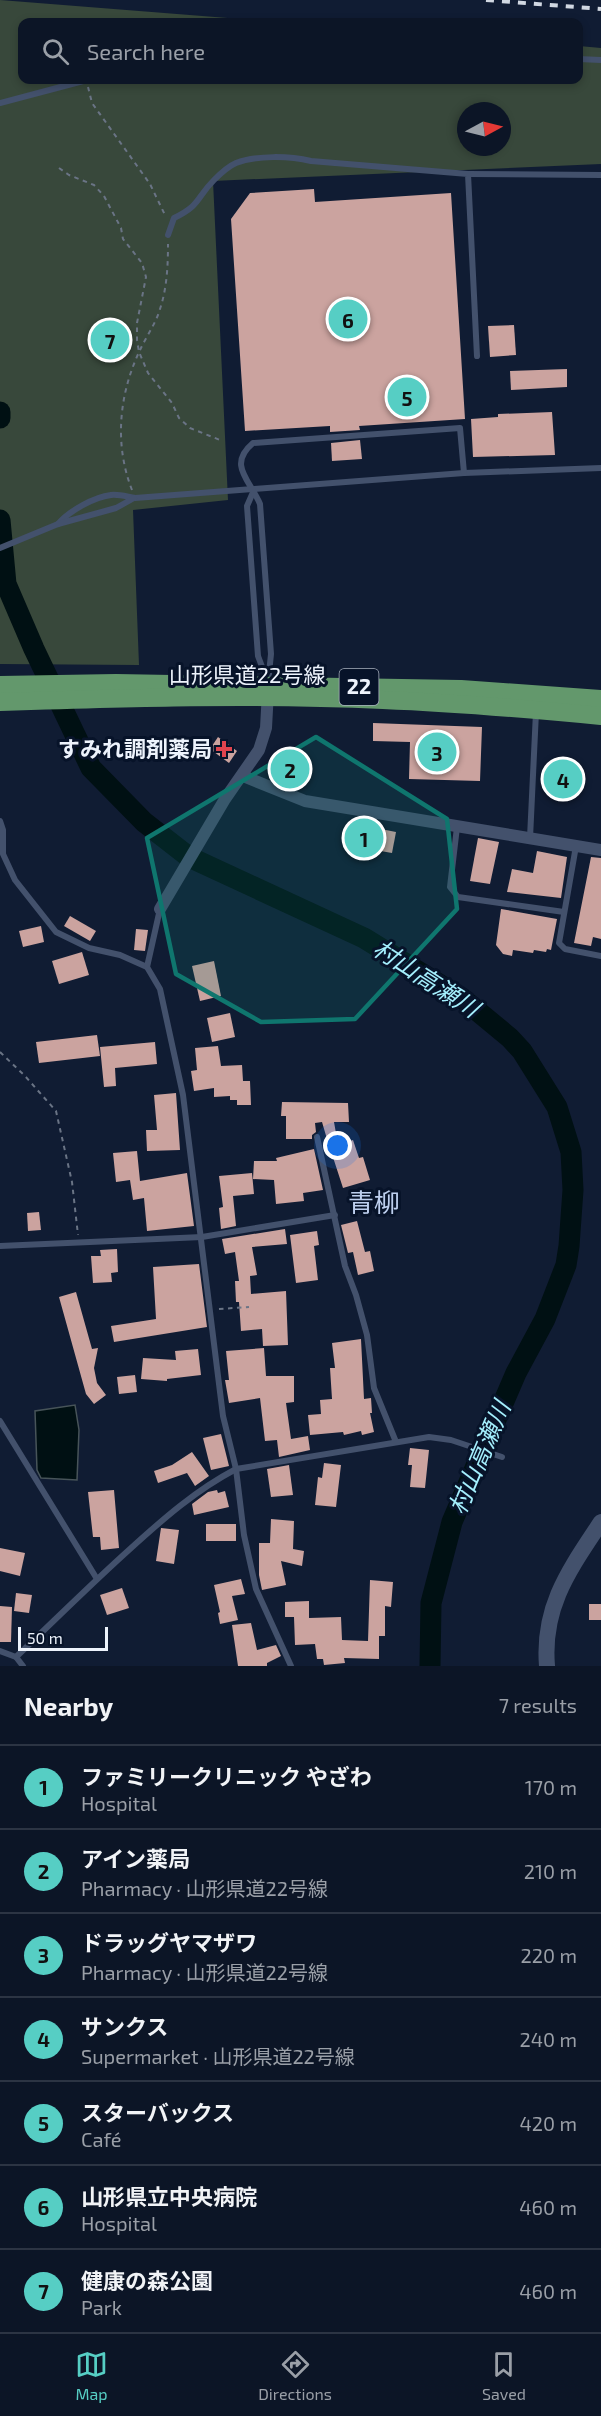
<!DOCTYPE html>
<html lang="en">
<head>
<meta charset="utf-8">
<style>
	body { margin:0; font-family:"Exo 2","Noto Sans JP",sans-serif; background:#151e2e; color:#f1f3f6 }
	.compass { position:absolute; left:457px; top:102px; width:54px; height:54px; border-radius:50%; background:#0c1526; box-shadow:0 3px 9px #0003; rotate:83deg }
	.scale { position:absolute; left:18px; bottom:15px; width:90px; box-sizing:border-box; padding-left:6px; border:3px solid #edf3fc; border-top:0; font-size:16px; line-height:21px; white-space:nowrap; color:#edf3fc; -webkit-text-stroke:4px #071329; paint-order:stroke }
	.you { position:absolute; left:338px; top:1146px; width:21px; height:21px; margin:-15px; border:4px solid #fff; border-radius:50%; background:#1a73e8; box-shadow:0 0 0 9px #1a73e833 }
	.badge { display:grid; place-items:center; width:39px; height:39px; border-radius:50%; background:#56cec4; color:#111; font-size:20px; font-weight:700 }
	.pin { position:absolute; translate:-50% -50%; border:3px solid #fff; box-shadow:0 2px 6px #0006 }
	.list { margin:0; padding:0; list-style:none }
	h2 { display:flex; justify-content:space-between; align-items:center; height:78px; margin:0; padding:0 24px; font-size:26px }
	h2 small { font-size:20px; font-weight:400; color:#9a9fa7 }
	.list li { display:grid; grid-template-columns:39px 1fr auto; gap:18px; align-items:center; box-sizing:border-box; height:84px; padding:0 24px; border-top:2px solid #2c3443 }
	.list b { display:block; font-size:22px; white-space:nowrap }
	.list p { margin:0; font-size:20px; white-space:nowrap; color:#9a9fa7 }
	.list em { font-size:20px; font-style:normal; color:#9a9fa7 }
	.icon { flex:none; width:33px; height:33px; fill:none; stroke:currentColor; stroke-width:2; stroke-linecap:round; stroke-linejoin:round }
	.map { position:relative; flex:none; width:601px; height:1666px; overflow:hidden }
	.search { position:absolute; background:#0c1526; box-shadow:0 3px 9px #0003; left:18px; right:18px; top:18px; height:66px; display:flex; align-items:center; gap:15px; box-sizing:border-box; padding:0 21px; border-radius:12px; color:#9a9fa7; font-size:22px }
	.sheet { height:666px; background:#0c1526 }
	nav { display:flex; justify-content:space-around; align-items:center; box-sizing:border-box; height:84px; border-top:2px solid #2c3443; background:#0c1526; font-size:16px; color:#9a9fa7 }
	nav a { display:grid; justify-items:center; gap:3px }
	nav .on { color:#56cec4 }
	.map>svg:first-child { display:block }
	.green { fill:#38483b; fill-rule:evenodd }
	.water { fill:#001013; stroke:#475459; stroke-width:1.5 }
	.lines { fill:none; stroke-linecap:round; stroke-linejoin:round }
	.river { stroke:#001013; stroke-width:21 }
	.building { fill:#cba39f }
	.path { stroke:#6a7485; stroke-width:2; stroke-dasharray:4.5 4.5; stroke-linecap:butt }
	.lane { stroke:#43516c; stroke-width:6 }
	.street { stroke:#43516c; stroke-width:12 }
	.secondary { stroke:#43516c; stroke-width:16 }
	.primary { stroke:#63986c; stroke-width:18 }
	.rail { stroke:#d1d8e2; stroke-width:4; stroke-dasharray:8 8; stroke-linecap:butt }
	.marked { fill:#0f766e; fill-opacity:0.2; stroke:#0f766e; stroke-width:4.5; stroke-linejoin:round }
	.health-dot { fill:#e0444e; stroke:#071329; stroke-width:2 }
	.labels { text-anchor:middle; stroke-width:6; stroke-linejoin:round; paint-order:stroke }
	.shield { fill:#071329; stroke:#a8b0bd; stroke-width:1.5 }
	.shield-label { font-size:21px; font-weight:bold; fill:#edf3fc }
	.street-label { font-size:22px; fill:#edf3fc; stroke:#071329 }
	.poi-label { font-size:22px; font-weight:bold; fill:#edf3fc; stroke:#071329; text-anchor:end }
	.water-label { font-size:24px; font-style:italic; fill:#a4effd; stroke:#071329 }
	.quarter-label { font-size:26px; fill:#bdcfee; stroke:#071329 }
</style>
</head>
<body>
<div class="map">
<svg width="601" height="1666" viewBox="0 0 601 1666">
	<rect width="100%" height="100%" fill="#101c33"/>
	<path class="green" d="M0,0L278,22H22V80H578L579,46L601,48V164L213,181L228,500L133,510L139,665L0,664ZM466,111H502V147H466Z"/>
	<path class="water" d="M75,1405L79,1430L77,1480L41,1478L37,1470L35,1411Z"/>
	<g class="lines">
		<g class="river">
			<path d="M0,412V418"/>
			<path d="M0,520L6,584L34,649L91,768L144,822L189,857L364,938L463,999L510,1038L522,1051L557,1107L571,1152L573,1190L569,1246L566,1265L545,1319L516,1373L452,1522L431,1603L430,1666"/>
		</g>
	</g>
	<g class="building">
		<path d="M314,189L315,202L451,193L465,419L359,426L360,430L330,432V426L245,431L231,219L250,193Z"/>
		<path d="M514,325L516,355L490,357L488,326Z"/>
		<path d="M567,369V387L511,390L510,371Z"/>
		<path d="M552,412L555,455L473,457L471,419L498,417V414Z"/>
		<path d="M360,440L362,459L332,461L331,443Z"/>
		<path d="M373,723L482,727L480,781L409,779L410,742L373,741Z"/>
		<path d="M218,737L237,751L229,763L210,749Z"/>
		<path d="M275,755L307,766L302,783L270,773Z"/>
		<path d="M554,762L573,763L571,796L552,795Z"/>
		<path d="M350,823L396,832L392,853L346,845Z"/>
		<path d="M478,838L499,842L490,884L470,881Z"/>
		<path d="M537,851L567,857L561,898L507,892L512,869L533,873Z"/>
		<path d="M591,857L601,858V939L593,937L591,946L574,943Z"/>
		<path d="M501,909L557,919L551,950L547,949L546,952L534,950L533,953L513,950L512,956L503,954L496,945Z"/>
		<path d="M70,916L96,931L90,941L64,926Z"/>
		<path d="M41,926L44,942L23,947L19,931Z"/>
		<path d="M136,929L148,930L145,951L134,950Z"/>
		<path d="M82,952L89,975L59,984L52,961Z"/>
		<path d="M214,961L221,996L200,1001L192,966Z"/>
		<path d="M230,1013L235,1037L212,1042L207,1018Z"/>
		<path d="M97,1035L100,1056L39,1063L36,1042Z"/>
		<path d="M155,1042L157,1064L115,1068L116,1086L104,1087L100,1047Z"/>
		<path d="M218,1046L221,1066L242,1065L243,1081H250L251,1105H237V1100H230V1096L214,1097V1088L194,1091L191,1071L197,1070L195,1048Z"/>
		<path d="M176,1093L180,1150L147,1151L146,1130H157L154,1095Z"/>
		<path d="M282,1102L348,1103L349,1122H334L337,1139H327L322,1122L315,1123L316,1132L312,1135V1139H286V1116H281Z"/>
		<path d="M353,1140L359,1158L363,1157L370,1180L343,1188L330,1148Z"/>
		<path d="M314,1149L323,1190L303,1193L304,1201L276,1204L274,1180L253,1179L254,1161H277L276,1158Z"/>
		<path d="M137,1151L140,1181L187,1173L194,1226L147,1231L144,1198L133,1200L130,1180L116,1182L113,1153Z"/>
		<path d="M252,1173L254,1194L233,1196L236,1226L221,1229L219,1208L223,1207L219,1176Z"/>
		<path d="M39,1212L41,1230L28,1231L27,1213Z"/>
		<path d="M357,1221L365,1252L370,1251L374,1271L358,1275L353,1252L348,1253L341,1225Z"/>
		<path d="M285,1229L287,1244L252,1247L257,1275L250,1276L251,1294L286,1291L288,1345L263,1346L262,1329L241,1331L239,1302H236L235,1281H239L235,1252L225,1254L222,1239Z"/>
		<path d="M317,1231L319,1245L314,1246L318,1280L296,1283L290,1235Z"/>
		<path d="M117,1249L118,1272L111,1273L112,1282L93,1283L91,1256H101L100,1250Z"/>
		<path d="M199,1264L207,1327L114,1342L111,1326L156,1319L153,1267Z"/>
		<path d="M76,1292L92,1349L98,1348L94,1368L97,1383L106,1395L94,1404L86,1394L59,1297Z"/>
		<path d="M361,1339L364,1399L371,1398L372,1413H370L374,1432L362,1435L361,1431L344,1435L343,1432L310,1435L308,1415L321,1414L320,1400L332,1399L330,1368H335L332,1343Z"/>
		<path d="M264,1348L266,1376H294V1402L286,1403L291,1439L308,1436L310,1450L279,1457L277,1440L265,1441L260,1398L229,1403L225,1380H229L226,1351Z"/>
		<path d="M198,1349L201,1375L167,1379V1381L141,1379L143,1358L176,1360L175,1351Z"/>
		<path d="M135,1375L137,1392L119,1394L117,1377Z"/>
		<path d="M221,1434L229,1466L211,1470L203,1438Z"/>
		<path d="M410,1448L429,1450L425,1488L410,1487L412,1465H408Z"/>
		<path d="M192,1452L209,1476L195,1486L187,1473L158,1483L154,1471L172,1465Z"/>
		<path d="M324,1463L341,1465L336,1507L315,1505L318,1477L322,1478Z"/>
		<path d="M289,1465L293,1495L271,1497L267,1469Z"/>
		<path d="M114,1490L119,1548L101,1550L100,1537H93L88,1492Z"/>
		<path d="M217,1490L218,1493L225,1491L229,1507L194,1515L192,1504L208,1492Z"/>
		<path d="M271,1519L294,1521L293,1549L304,1551L302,1566L281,1561L286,1585L262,1590L259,1575V1543H270Z"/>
		<rect x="206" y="1524" width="30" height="17"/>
		<path d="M161,1528L179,1530L174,1564L156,1561Z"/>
		<path d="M0,1548L25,1553L20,1576L0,1571Z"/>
		<path d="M241,1579L245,1594L232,1596L238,1620L220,1624L218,1613L220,1612L214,1585Z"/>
		<path d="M370,1580L393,1582L391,1607L385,1606V1636H379V1659L344,1658L345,1663L324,1665L323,1659H317L315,1644L295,1645L294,1617H285V1602L309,1601V1618L341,1617L342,1640L368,1641Z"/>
		<path d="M122,1588L129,1608L107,1615L100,1595Z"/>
		<path d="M16,1593L32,1595L29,1613L14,1611Z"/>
		<rect x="589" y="1604" width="12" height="16"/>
		<path d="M0,1606L12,1607L11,1642H0Z"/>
		<path d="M251,1623L257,1650L276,1645L281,1656L267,1663V1666H238L232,1625Z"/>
	</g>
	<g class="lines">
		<g class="path">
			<path d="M88,87L92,103L150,184L165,215"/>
			<path d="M59,168L69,175L94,185L104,196L121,228L123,239L142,263L146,277L137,323V340L139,352L148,373L172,403L179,418L190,428L220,440"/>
			<path d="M132,490C114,444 119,394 140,350C146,337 156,323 160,309C167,288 168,265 168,244"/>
			<path d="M0,1052L25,1076L56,1111L72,1182L78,1235"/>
			<path d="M219,1309L249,1307"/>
		</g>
		<g class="lane">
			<path d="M578,59L601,60"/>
			<path d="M0,103L87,80"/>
			<path d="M468,174L601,175"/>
			<path d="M168,235L174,218C201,205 196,198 214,180C219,175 229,166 236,163C257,155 290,156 311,161L468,174L477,356"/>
			<path d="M254,490L247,506L258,656L267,680"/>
			<path d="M58,524C69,511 94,497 111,495C119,494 128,497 135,498L464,473L601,468"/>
			<path d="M0,548L58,524L116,508L134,498"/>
			<path d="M268,683L271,654L260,504C250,480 227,465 253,443L460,428L464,473"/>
			<path d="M0,821L3,830V854L15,880L56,932L89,948L120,955L147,967"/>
			<path d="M457,827L450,887L458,897L564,912"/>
			<path d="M530,838L536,712"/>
			<path d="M576,846L559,943L565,949L601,956"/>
			<path d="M160,909L147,967L160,989L183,1095L223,1416L236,1469L244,1535L256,1589L291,1666"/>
			<path d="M317,1137L345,1266L356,1295L367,1335L374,1388L396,1442"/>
			<path d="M0,1246L202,1237L335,1215"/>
			<path d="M0,1421L97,1579"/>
			<path d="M0,1651L16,1657L23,1666"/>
			<path d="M16,1657C54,1621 91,1584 130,1549C163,1519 196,1490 236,1469L429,1437L451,1440L502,1457"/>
		</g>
		<g class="street">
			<path d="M243,776L305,801L601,850"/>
			<path d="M160,909L225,799L259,750L266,728L268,691"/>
		</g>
		<path class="secondary" d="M547,1666C542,1606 570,1569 601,1522"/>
		<g class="primary">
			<path d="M0,685L116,683L461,689L601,699"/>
			<path d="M0,702C127,698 255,694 383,700C456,703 528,709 601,716"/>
		</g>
		<path class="rail" d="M486,0L601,9"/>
	</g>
	<path class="marked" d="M316,737L447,819L457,909L355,1019L261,1022L176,974L147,838Z"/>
	<path class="health-dot" d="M221 740h6v6h6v6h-6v6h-6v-6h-6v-6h6z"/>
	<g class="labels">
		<rect class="shield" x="339.5" y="669" width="39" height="36" rx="4.5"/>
		<g class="shield-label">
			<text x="359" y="694">22</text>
		</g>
		<g class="street-label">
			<text x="247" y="683">山形県道22号線</text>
		</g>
		<g class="poi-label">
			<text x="212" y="757">すみれ調剤薬局</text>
		</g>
		<g class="water-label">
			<text transform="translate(426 979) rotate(33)" y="8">村山高瀬川</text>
			<text transform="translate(480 1458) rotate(-67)" y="8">村山高瀬川</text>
		</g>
		<g class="quarter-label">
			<text x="374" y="1212">青柳</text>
		</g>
	</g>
</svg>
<svg class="compass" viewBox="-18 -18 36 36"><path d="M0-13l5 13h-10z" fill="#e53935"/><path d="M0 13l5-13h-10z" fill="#9a9fa7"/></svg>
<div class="scale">50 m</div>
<div class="you"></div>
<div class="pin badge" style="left:364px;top:838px">1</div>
<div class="pin badge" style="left:290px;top:769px">2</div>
<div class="pin badge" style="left:437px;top:752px">3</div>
<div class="pin badge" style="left:563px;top:779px">4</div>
<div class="pin badge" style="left:407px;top:397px">5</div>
<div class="pin badge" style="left:348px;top:319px">6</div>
<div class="pin badge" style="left:110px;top:340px">7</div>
<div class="search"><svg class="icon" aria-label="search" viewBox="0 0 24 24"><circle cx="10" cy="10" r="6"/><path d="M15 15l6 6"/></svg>Search here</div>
</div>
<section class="sheet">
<h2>Nearby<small>7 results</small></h2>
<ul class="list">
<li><span class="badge">1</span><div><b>ファミリークリニック やざわ</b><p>Hospital</p></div><em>170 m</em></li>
<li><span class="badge">2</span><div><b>アイン薬局</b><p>Pharmacy · 山形県道22号線</p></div><em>210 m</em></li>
<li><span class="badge">3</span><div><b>ドラッグヤマザワ</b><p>Pharmacy · 山形県道22号線</p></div><em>220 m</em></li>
<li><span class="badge">4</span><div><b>サンクス</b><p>Supermarket · 山形県道22号線</p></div><em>240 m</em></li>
<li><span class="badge">5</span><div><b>スターバックス</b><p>Café</p></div><em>420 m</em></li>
<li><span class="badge">6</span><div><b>山形県立中央病院</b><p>Hospital</p></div><em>460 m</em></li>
<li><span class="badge">7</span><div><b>健康の森公園</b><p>Park</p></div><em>460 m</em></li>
</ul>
</section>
<nav>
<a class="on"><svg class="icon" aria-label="map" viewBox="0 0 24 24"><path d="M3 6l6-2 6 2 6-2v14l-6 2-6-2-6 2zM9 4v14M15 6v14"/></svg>Map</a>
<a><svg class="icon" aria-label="directions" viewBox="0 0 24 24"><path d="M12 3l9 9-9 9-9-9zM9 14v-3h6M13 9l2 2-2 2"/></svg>Directions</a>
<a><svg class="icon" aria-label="saved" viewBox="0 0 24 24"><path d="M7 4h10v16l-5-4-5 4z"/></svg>Saved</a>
</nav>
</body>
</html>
